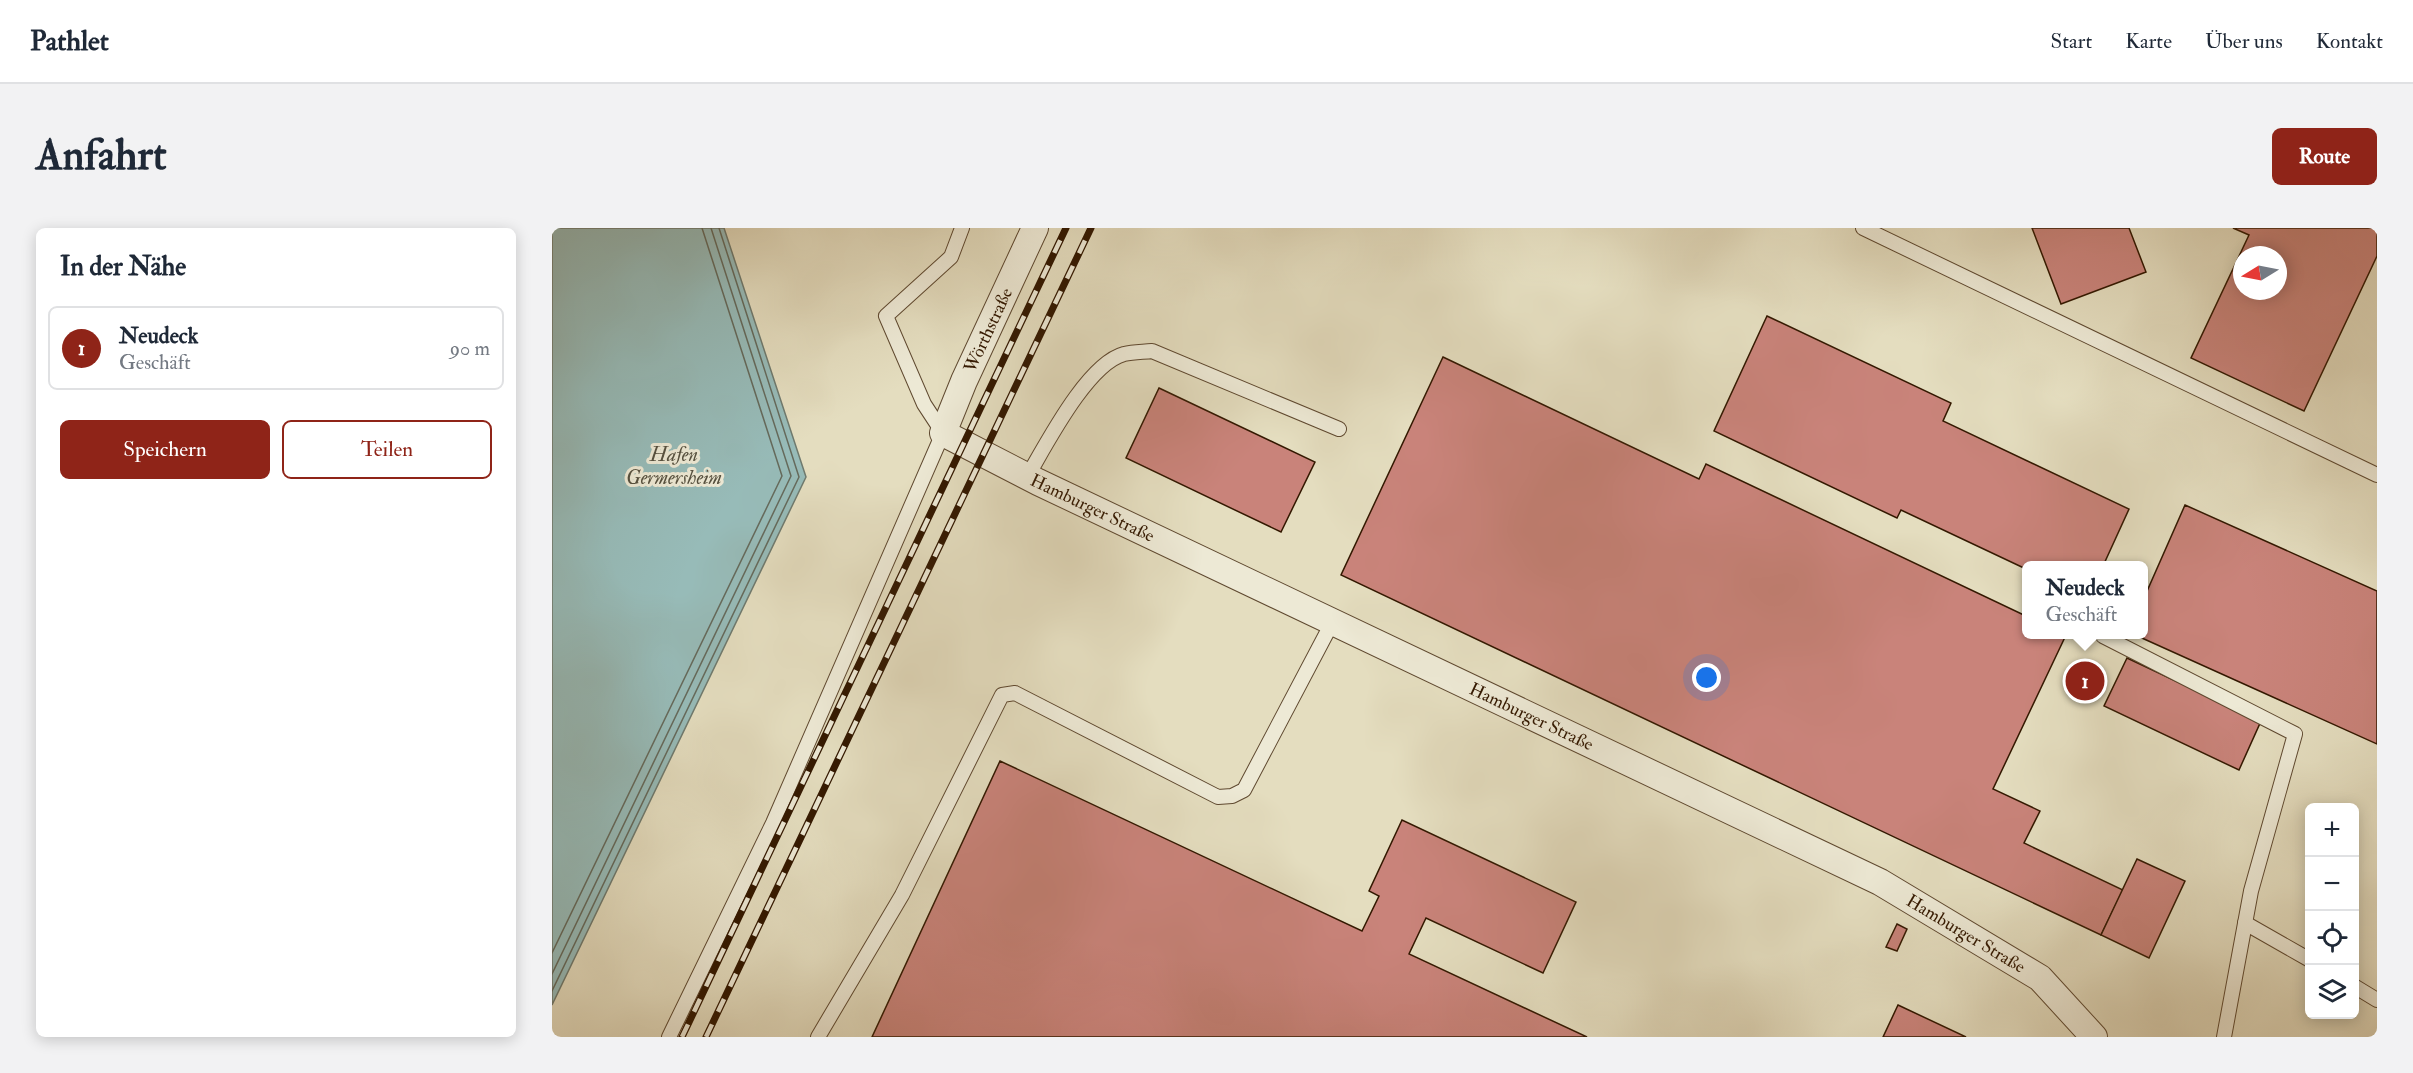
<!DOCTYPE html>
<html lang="de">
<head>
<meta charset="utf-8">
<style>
	body { margin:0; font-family:"IM FELL Double Pica",serif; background:#f2f2f3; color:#1f2937 }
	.controls { position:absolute; right:18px; bottom:18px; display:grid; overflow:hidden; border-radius:9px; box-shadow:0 3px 15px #0003 }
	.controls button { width:54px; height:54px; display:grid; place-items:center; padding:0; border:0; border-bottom:2px solid #e0e1e3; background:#fff; color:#1f2937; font:30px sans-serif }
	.compass { position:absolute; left:1681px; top:18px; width:54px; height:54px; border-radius:50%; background:#fff; box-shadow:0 3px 15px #0003; rotate:260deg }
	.you { position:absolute; left:1155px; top:450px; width:21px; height:21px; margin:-15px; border:4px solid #fff; border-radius:50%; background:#1a73e8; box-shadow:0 0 0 9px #1a73e833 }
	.badge { display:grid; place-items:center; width:39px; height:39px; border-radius:50%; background:#8f2418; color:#fff; font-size:20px; font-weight:700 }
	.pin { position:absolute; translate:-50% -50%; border:3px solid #fff; box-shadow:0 2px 6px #0006 }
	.popup { position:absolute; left:1470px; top:333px; width:126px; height:78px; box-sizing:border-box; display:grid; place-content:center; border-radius:9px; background:#fff; filter:drop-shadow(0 2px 4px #0005); font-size:20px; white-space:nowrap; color:#747a83 }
	.popup b { font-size:22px; color:#1f2937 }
	.popup::after { content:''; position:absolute; left:50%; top:100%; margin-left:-12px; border:12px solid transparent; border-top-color:#fff }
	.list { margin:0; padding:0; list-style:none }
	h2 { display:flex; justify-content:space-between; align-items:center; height:78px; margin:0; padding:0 24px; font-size:26px }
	h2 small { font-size:20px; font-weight:400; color:#747a83 }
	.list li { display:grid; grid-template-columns:39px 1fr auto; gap:18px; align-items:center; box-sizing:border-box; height:84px; margin:0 12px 12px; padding:0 12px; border:2px solid #e0e1e3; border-radius:9px }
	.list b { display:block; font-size:22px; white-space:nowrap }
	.list p { margin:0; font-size:20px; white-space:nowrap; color:#747a83 }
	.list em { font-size:20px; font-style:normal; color:#747a83 }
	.actions { display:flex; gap:12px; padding:18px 24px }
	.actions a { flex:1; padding:14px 0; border:2px solid #8f2418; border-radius:9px; text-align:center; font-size:21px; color:#8f2418 }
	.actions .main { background:#8f2418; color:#fff }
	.icon { flex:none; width:33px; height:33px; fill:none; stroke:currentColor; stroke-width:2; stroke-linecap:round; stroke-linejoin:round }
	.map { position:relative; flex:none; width:1825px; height:809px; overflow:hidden; border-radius:9px }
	header { display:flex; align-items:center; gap:36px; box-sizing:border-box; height:84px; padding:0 30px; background:#fff; border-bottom:2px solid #e0e1e3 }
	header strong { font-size:28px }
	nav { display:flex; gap:33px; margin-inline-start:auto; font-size:21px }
	.intro { display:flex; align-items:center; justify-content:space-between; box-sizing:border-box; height:144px; padding:0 36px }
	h1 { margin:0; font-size:42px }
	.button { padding:15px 27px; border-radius:9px; background:#8f2418; color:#fff; font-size:21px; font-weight:700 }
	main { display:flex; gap:36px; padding:0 36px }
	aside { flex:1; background:#fff; border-radius:9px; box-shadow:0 3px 15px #0003 }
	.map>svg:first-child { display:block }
	.water { fill:#97bbb8; stroke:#6f7a6e; stroke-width:1.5 }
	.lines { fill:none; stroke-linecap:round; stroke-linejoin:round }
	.shore { stroke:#656a5c; stroke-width:1.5 }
	.building { fill:#c9837a; stroke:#331800; stroke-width:1.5; fill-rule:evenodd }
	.lane-casing { stroke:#5f4930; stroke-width:16 }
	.street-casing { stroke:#5f4930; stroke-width:28 }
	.lane { stroke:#ede9d5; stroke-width:14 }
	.street { stroke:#ede9d5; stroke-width:26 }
	.rail-casing { stroke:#331800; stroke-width:7 }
	.rail { stroke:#ede9d5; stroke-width:4.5; stroke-dasharray:14; stroke-linecap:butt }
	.labels { text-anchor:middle; stroke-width:6; stroke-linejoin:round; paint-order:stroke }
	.street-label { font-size:18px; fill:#331800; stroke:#ede9d5 }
	.water-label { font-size:20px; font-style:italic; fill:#565140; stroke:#ede9d5 }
</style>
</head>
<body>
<header>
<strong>Pathlet</strong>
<nav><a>Start</a><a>Karte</a><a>Über uns</a><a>Kontakt</a></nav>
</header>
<div class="intro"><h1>Anfahrt</h1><a class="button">Route</a></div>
<main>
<aside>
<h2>In der Nähe<small></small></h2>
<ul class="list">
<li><span class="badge">1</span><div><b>Neudeck</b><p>Geschäft</p></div><em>90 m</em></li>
</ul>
<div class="actions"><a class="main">Speichern</a><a>Teilen</a></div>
</aside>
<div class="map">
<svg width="1825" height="809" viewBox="0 0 1825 809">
	<rect width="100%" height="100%" fill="#e4ddbf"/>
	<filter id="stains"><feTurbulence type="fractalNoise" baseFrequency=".00333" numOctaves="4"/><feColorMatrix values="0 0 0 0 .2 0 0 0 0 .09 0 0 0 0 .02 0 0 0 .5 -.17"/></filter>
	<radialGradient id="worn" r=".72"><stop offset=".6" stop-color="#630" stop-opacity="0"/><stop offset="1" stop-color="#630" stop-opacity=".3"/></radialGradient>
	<path class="water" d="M0,0H172L254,249L0,777Z"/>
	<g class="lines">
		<g class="shore">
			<path d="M0,725L230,248L150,0"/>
			<path d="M0,746L239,248L159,0"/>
			<path d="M0,763L247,249L167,0"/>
		</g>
	</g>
	<g class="building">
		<path d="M1480,0H1577L1594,44L1509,76Z"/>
		<path d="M1681,0H1825V28L1752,183L1639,130L1697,7ZM1690,27H1726V63H1690Z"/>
		<path d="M1215,88L1399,175L1391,193L1577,281L1551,338H1474V341L1349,282L1345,290L1162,203Z"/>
		<path d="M891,129L1147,251L1154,236L1474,388V406L1514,407L1441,561L1488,583L1472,615L1571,662L1549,707L789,347Z"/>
		<path d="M607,160L763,234L729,304L574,230Z"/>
		<path d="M1633,277L1825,363V516L1581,406H1592V370Z"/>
		<path d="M1575,430L1709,493L1687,542L1552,478Z"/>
		<path d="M448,533L810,703L827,668L817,663L850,592L1024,674L991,745L874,690L857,726L1035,809H320Z"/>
		<path d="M1585,631L1633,653L1597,730L1549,707Z"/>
		<path d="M1345,696L1355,701L1345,723L1334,719Z"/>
		<path d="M1346,777L1414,809H1331Z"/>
	</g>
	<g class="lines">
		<defs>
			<g id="lane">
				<path d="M1311,0L1825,247"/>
				<path d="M475,249C494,217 535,136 572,126C581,124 591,124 600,123L787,201"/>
				<path d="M1551,408L1743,506L1699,663L1672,809"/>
				<path d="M1693,695L1758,732"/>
				<path d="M1802,758L1825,772"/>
				<path d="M117,809L221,595L391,205L372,176L334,88L399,29L410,0"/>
				<path d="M266,809L350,667L450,467L463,465L666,569L680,568L692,562L781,393"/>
			</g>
			<g id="street">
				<path id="s1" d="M483,0L412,153L391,205L486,254L1328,654L1488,750L1542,809"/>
			</g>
		</defs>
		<use href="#lane" class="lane-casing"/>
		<use href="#street" class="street-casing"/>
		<use href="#lane" class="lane"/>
		<use href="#street" class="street"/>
		<defs>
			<g id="rail">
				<path d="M130,809L514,0"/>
				<path d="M154,809L539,0"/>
			</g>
		</defs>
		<use href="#rail" class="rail-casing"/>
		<use href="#rail" class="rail"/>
	</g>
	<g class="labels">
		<g class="street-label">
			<text transform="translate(436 102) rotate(-65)" y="6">Wörthstraße</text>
			<text dy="6" stroke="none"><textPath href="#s1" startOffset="392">Hamburger Straße</textPath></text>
			<text dy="6" stroke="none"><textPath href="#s1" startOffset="878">Hamburger Straße</textPath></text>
			<text dy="6" stroke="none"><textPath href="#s1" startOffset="1364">Hamburger Straße</textPath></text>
		</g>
		<g class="water-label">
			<text x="122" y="233">Hafen<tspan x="122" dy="23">Germersheim</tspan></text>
		</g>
	</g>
	<rect width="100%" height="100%" filter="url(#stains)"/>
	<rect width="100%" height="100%" fill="url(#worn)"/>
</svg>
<div class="controls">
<button>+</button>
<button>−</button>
<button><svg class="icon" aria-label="locate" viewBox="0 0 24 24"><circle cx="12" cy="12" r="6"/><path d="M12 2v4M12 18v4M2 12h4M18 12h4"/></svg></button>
<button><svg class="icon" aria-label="layers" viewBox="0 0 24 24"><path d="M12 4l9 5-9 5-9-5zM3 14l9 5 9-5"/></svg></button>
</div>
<svg class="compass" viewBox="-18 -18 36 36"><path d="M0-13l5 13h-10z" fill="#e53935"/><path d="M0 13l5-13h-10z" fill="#747a83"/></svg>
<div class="you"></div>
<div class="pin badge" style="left:1533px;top:453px">1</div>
<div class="popup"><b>Neudeck</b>Geschäft</div>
</div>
</main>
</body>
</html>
